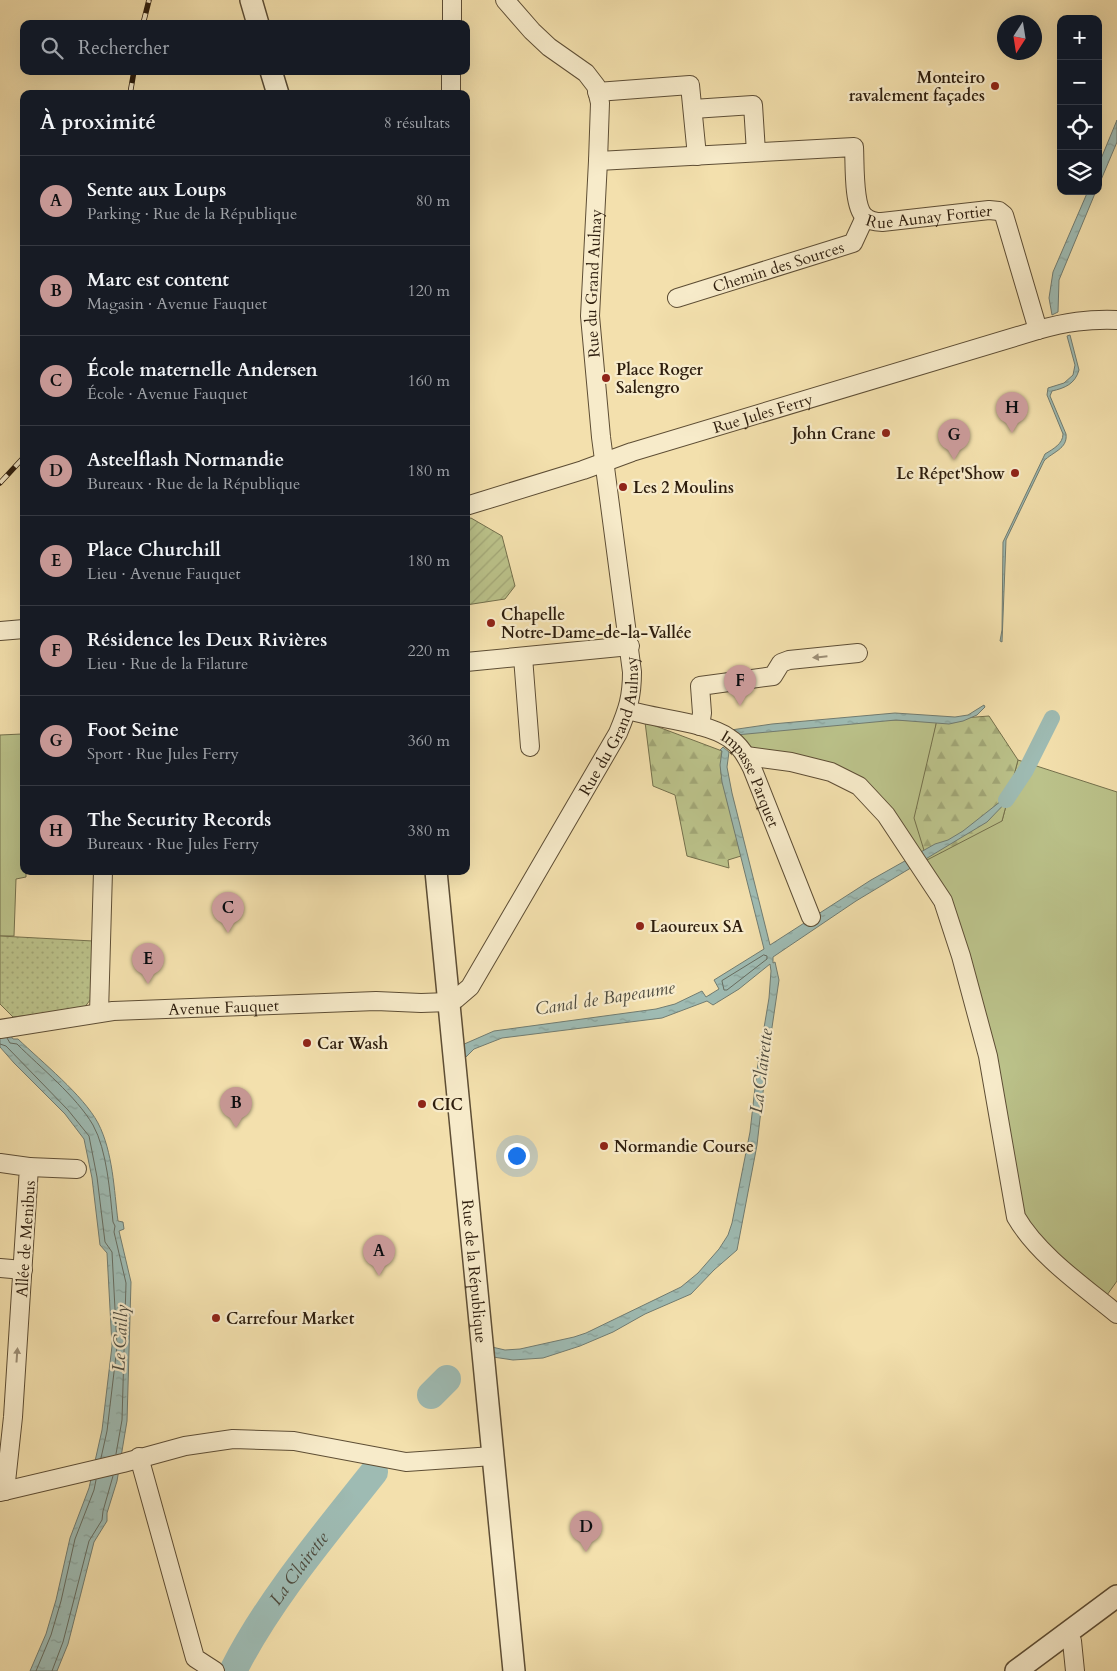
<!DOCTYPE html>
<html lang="fr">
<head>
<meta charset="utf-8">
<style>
	body { margin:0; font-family:Cardo,serif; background:#242831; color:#f1f3f6 }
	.controls { position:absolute; right:15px; top:15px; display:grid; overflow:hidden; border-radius:10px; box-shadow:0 5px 20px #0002 }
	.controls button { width:45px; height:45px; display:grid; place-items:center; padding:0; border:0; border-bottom:1px solid #363941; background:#171b24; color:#f1f3f6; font:25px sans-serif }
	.compass { position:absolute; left:997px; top:15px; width:45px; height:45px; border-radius:50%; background:#171b24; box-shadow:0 5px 20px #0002; rotate:192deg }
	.you { position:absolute; left:516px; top:1155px; width:18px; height:18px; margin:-12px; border:4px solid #fff; border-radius:50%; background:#1a73e8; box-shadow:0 0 0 8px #1a73e833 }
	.badge { display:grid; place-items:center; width:32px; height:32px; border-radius:50%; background:#c59692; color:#111; font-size:16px; font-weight:700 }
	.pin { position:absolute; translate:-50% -41px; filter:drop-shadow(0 1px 2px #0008) }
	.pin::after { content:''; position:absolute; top:26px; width:18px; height:15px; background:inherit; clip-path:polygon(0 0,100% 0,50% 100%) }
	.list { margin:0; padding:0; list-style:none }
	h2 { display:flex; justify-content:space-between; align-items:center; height:65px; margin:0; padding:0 20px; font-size:21px }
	h2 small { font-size:16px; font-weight:400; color:#9ea1a6 }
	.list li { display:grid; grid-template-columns:32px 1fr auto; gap:15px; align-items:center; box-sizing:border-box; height:90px; padding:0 20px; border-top:1px solid #363941 }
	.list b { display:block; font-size:19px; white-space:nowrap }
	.list p { margin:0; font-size:16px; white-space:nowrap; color:#9ea1a6 }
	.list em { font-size:16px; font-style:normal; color:#9ea1a6 }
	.icon { flex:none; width:28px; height:28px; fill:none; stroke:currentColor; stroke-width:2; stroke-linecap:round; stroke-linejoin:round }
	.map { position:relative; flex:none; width:1117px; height:1671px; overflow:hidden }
	.search { position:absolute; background:#171b24; box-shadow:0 5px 20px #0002; left:20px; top:20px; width:450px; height:55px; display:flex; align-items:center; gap:12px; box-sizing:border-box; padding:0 18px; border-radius:10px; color:#9ea1a6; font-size:19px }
	.panel { position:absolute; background:#171b24; box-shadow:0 5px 20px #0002; left:20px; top:90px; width:450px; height:785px; border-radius:10px }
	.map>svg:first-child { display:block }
	.grass { fill:#bbc28a; stroke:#74704c }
	.forest { fill:url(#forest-firs); stroke:#74704c }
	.park { fill:url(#park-dots); stroke:#74704c }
	.garden { fill:url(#garden-furrows); stroke:#74704c }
	.water { fill:url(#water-ripples); stroke:#717c71 }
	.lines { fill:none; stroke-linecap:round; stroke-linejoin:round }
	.shore { stroke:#666c60; stroke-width:1 }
	.canal { stroke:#9ebbb3; stroke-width:16 }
	.river { stroke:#9ebbb3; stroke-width:28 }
	.minor-casing { stroke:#5e4e35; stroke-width:20 }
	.tertiary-casing { stroke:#5e4e35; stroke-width:24 }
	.minor { stroke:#f7ebca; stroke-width:18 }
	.tertiary { stroke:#f7ebca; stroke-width:21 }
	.rail-casing { stroke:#2d1d0d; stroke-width:5.5 }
	.rail { stroke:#f7ebca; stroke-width:4; stroke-dasharray:11; stroke-linecap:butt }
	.oneway { fill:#9c8e75 }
	.poi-dot { fill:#8f2418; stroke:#f7ebca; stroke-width:2 }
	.labels { text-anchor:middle; stroke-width:4.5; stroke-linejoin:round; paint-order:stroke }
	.poi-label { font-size:16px; font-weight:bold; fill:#2d1d0d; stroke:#f7ebca; text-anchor:start }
	.street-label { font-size:16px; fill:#2d1d0d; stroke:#f7ebca }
	.water-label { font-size:18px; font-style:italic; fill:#4f4c3f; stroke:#f7ebca }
</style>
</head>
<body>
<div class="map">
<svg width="1117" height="1671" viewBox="0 0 1117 1671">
	<defs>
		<pattern id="forest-firs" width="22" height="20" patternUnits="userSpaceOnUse" patternTransform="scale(1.25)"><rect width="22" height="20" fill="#bbc28a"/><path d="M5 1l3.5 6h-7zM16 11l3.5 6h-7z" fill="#a1a676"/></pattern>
		<pattern id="park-dots" width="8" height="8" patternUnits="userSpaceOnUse" patternTransform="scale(1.25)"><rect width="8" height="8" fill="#bbc28a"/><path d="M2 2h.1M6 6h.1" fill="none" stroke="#a1a676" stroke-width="1.8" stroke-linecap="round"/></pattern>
		<pattern id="garden-furrows" width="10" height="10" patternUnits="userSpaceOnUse" patternTransform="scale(1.25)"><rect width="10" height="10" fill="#bbc28a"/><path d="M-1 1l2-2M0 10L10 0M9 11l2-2" fill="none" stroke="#a1a676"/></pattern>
		<pattern id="water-ripples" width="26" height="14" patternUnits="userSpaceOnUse" patternTransform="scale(1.25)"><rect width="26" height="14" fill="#9ebbb3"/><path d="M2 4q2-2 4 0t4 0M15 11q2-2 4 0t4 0" fill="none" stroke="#88a099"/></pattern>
	</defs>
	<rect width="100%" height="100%" fill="#f3e0ad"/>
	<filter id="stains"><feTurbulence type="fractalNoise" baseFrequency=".004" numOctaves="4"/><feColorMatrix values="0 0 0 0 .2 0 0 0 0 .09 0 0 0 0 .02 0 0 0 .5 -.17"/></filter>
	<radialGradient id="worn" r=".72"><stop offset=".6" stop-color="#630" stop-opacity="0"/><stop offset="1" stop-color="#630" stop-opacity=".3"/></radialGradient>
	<g class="grass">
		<path d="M861,720H937L933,740L1002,821L1018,760L1117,792V1281L1102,1302L1025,1233L988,1056L943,901L859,786L746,756L735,733Z"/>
		<path d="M22,734L24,871H26V877L16,879L14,936H0V735Z"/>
	</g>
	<g class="forest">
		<path d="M989,716L1018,760L1002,821L927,860L914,818L937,720Z"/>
		<path d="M645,722L722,751L721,773L741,856L728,860L729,868L687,856L675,795L653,786Z"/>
	</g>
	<path class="park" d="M0,936L93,941L91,999L83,1009L13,1017L0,1004Z"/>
	<path class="garden" d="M471,518L502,536L515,586L505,599L466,605V519Z"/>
	<g class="water">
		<path d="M1117,120V142L1098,187V166Z"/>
		<path d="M1088,191H1096L1059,280L1058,312L1052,315L1049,298L1053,272Z"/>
		<path d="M1070,335L1079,370C1075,384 1065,388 1052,391L1050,396L1066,434C1068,449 1052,452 1044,461L1006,540L1002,642L1000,641L1002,630L1003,542L1045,454C1053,449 1063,444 1063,434L1047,395L1048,388L1064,383L1073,375L1075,365L1067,336Z"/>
		<path d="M984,705L985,707L977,715L963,721L949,724L896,720L736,735L731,730L772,724L895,713L955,717L968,715Z"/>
		<path d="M723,747L729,752L727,767L732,793L770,945L871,880L935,844L948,840L963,831L1001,801L1016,781L1020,785L1012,796L987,822L856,901L773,957V963L775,962L779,980L765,1075L757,1145L737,1250L714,1270L691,1294L645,1314L613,1332L580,1346L543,1358L513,1360L493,1357L492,1347L505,1350L520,1349L574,1337L586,1333L681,1287L698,1273L719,1249L728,1235L732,1223L750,1132L757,1070L769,998L771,971L770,964L739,989L713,1005L707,1001L662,1018L502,1038L474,1049L464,1059L462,1045L494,1031L656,1009L675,1004L702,991L706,997L719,989L714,980L764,949L722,782L720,765L722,751L720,750Z"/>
		<path d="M0,1020L13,1039H18C42,1062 83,1095 98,1123C113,1152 114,1190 118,1221L123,1222L124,1229L119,1231L131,1282L127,1421L117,1481L107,1513V1521L94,1542L68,1644L57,1671H30L46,1634L56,1600L70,1538L89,1488L102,1430L112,1346L107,1253L100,1245L92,1178L84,1139L65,1114L14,1063L0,1047Z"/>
	</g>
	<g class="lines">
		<g class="shore">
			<path d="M764,955L767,956V959L727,990H724L722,981Z"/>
			<path d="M7,1038L10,1043L17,1044C41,1068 76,1096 93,1125C107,1150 110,1193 113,1222L115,1226L114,1232L126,1283L122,1420L116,1454"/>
			<path d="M0,1044L6,1046L68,1110L89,1136L97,1177L105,1242L112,1252L117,1347L107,1431L101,1458"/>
			<path d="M36,1671L51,1635L61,1601L75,1539L94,1490L96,1480"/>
			<path d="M52,1671L63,1642L89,1541L102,1520L103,1511L113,1476"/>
		</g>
		<path class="canal" d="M1006,800L1026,770L1052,718"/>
		<g class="river">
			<path d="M431,1395L447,1379"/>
			<path id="s1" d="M233,1671C268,1601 325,1534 374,1472"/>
		</g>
		<defs>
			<g id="minor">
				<path d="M452,24V0"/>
				<path d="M597,92L690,85L697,156"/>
				<path d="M451,94V71"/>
				<path d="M693,109L753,105L756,152"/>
				<path id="s2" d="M598,161L854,147C855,163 853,205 864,216C869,221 875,222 882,222L989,210L999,211L1004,215L1038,330"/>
				<path id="s3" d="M677,298L853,243L865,217"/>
				<path id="s4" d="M466,506L583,470L632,452L1038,330C1066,322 1088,319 1117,320"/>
				<path d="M0,631L24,629"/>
				<path d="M523,657L530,747"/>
				<path d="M466,662L630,646"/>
				<path id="s5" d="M628,710C656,719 707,722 729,738C740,745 746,756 752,768L811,917"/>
				<path d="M700,726L702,713L700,686L773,676L781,663L789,660L858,653"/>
				<path d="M746,756L791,762L831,772L859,786L886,815L943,901L961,956L988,1056L1016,1217C1038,1255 1083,1286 1117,1314"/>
				<path d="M99,1013L103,871"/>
				<path id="s6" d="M0,1029L113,1011L376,1001L421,1003L449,1002L456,999L470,987L618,733C628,709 632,697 632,672L601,437L590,316L598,161L600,103L596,86L586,73L549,47L532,31L505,0"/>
				<path d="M0,1163L29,1167L13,1417L5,1491"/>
				<path d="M29,1167L77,1169"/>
				<path d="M0,1268L23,1270"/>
				<path d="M139,1457L195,1658L215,1671"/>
				<path d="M0,1492L123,1463L185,1446L233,1439L294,1441L406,1462L493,1456"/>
				<path d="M1066,1634L1072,1641L1075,1671"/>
			</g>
			<g id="tertiary">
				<path d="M251,0L258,24"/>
				<path d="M271,71L278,94"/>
				<path id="s7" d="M436,871L514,1671"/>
				<path d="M1016,1671L1117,1596"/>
			</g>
		</defs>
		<use href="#minor" class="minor-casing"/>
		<use href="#tertiary" class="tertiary-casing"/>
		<use href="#minor" class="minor"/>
		<use href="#tertiary" class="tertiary"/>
		<defs>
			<g id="rail">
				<path d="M143,24L149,0"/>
				<path d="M130,94L134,71"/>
				<path d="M0,483L24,457"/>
			</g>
		</defs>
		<use href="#rail" class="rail-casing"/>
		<use href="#rail" class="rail"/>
	</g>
	<defs><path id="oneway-solid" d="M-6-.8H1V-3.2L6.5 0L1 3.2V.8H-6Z" transform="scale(1.25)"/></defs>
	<g class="oneway">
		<use href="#oneway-solid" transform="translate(820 657) rotate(174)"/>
		<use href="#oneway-solid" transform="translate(17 1355) rotate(-86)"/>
	</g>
	<g class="poi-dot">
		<circle cx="995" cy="86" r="5"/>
		<circle cx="606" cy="378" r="5"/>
		<circle cx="886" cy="433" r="5"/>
		<circle cx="1015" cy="473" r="5"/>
		<circle cx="623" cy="487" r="5"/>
		<circle cx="491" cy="623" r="5"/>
		<circle cx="640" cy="926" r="5"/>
		<circle cx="307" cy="1043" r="5"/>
		<circle cx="422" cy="1104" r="5"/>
		<circle cx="604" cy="1146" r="5"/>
		<circle cx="216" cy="1318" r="5"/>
	</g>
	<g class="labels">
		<g class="poi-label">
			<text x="985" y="83" text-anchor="end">Monteiro<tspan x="985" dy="18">ravalement façades</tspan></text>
			<text x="616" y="375">Place Roger<tspan x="616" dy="18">Salengro</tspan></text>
			<text x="876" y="439" text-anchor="end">John Crane</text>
			<text x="1005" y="479" text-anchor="end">Le Répet'Show</text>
			<text x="633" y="493">Les 2 Moulins</text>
			<text x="501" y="620">Chapelle<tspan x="501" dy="18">Notre-Dame-de-la-Vallée</tspan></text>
			<text x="650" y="932">Laoureux SA</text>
			<text x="317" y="1049">Car Wash</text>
			<text x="432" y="1110">CIC</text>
			<text x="614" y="1152">Normandie Course</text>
			<text x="226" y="1324">Carrefour Market</text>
		</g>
		<g class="street-label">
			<text dy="6" stroke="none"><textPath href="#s2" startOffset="394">Rue Aunay Fortier</textPath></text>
			<text dy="6" stroke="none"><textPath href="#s3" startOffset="106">Chemin des Sources</textPath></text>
			<text dy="6" stroke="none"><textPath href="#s6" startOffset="1225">Rue du Grand Aulnay</textPath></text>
			<text dy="6" stroke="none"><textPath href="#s4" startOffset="311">Rue Jules Ferry</textPath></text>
			<text dy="6" stroke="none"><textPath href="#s6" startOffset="775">Rue du Grand Aulnay</textPath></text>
			<text dy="6" stroke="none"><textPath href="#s5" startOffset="152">Impasse Parquet</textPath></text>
			<text dy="6" stroke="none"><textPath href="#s6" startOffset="225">Avenue Fauquet</textPath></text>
			<text transform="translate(25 1239) rotate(-86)" y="6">Allée de Menibus</text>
			<text dy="6" stroke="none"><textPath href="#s7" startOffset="402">Rue de la République</textPath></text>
		</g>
		<g class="water-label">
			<text transform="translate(605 998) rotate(-9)" y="6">Canal de Bapeaume</text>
			<text transform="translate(761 1071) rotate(-83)" y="6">La Clairette</text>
			<text transform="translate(120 1338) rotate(-87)" y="6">Le Cailly</text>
			<text dy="6" stroke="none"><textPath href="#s1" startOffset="122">La Clairette</textPath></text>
		</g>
	</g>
	<rect width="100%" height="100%" filter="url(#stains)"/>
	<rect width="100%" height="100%" fill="url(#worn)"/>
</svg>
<div class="controls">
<button>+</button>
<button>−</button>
<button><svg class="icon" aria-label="locate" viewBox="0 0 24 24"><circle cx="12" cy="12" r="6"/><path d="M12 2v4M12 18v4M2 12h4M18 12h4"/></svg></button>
<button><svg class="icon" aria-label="layers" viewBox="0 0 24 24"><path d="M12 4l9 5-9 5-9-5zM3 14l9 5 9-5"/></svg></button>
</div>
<svg class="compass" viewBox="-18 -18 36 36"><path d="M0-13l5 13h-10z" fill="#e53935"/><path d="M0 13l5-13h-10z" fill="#9ea1a6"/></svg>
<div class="you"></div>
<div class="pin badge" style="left:379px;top:1276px">A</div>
<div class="pin badge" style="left:236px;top:1128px">B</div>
<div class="pin badge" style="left:228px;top:933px">C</div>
<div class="pin badge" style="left:586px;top:1552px">D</div>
<div class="pin badge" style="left:148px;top:984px">E</div>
<div class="pin badge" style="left:740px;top:706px">F</div>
<div class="pin badge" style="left:954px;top:460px">G</div>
<div class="pin badge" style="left:1012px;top:433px">H</div>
<div class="search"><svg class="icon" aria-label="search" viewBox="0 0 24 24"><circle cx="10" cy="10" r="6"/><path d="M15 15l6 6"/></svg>Rechercher</div>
<section class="panel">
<h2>À proximité<small>8 résultats</small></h2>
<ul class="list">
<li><span class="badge">A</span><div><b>Sente aux Loups</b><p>Parking · Rue de la République</p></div><em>80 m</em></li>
<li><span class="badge">B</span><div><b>Marc est content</b><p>Magasin · Avenue Fauquet</p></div><em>120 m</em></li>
<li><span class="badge">C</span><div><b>École maternelle Andersen</b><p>École · Avenue Fauquet</p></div><em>160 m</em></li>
<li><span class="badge">D</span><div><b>Asteelflash Normandie</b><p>Bureaux · Rue de la République</p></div><em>180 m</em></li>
<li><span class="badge">E</span><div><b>Place Churchill</b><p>Lieu · Avenue Fauquet</p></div><em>180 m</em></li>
<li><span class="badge">F</span><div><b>Résidence les Deux Rivières</b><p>Lieu · Rue de la Filature</p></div><em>220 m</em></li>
<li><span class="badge">G</span><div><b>Foot Seine</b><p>Sport · Rue Jules Ferry</p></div><em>360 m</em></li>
<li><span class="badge">H</span><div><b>The Security Records</b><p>Bureaux · Rue Jules Ferry</p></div><em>380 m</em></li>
</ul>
</section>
</div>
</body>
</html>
